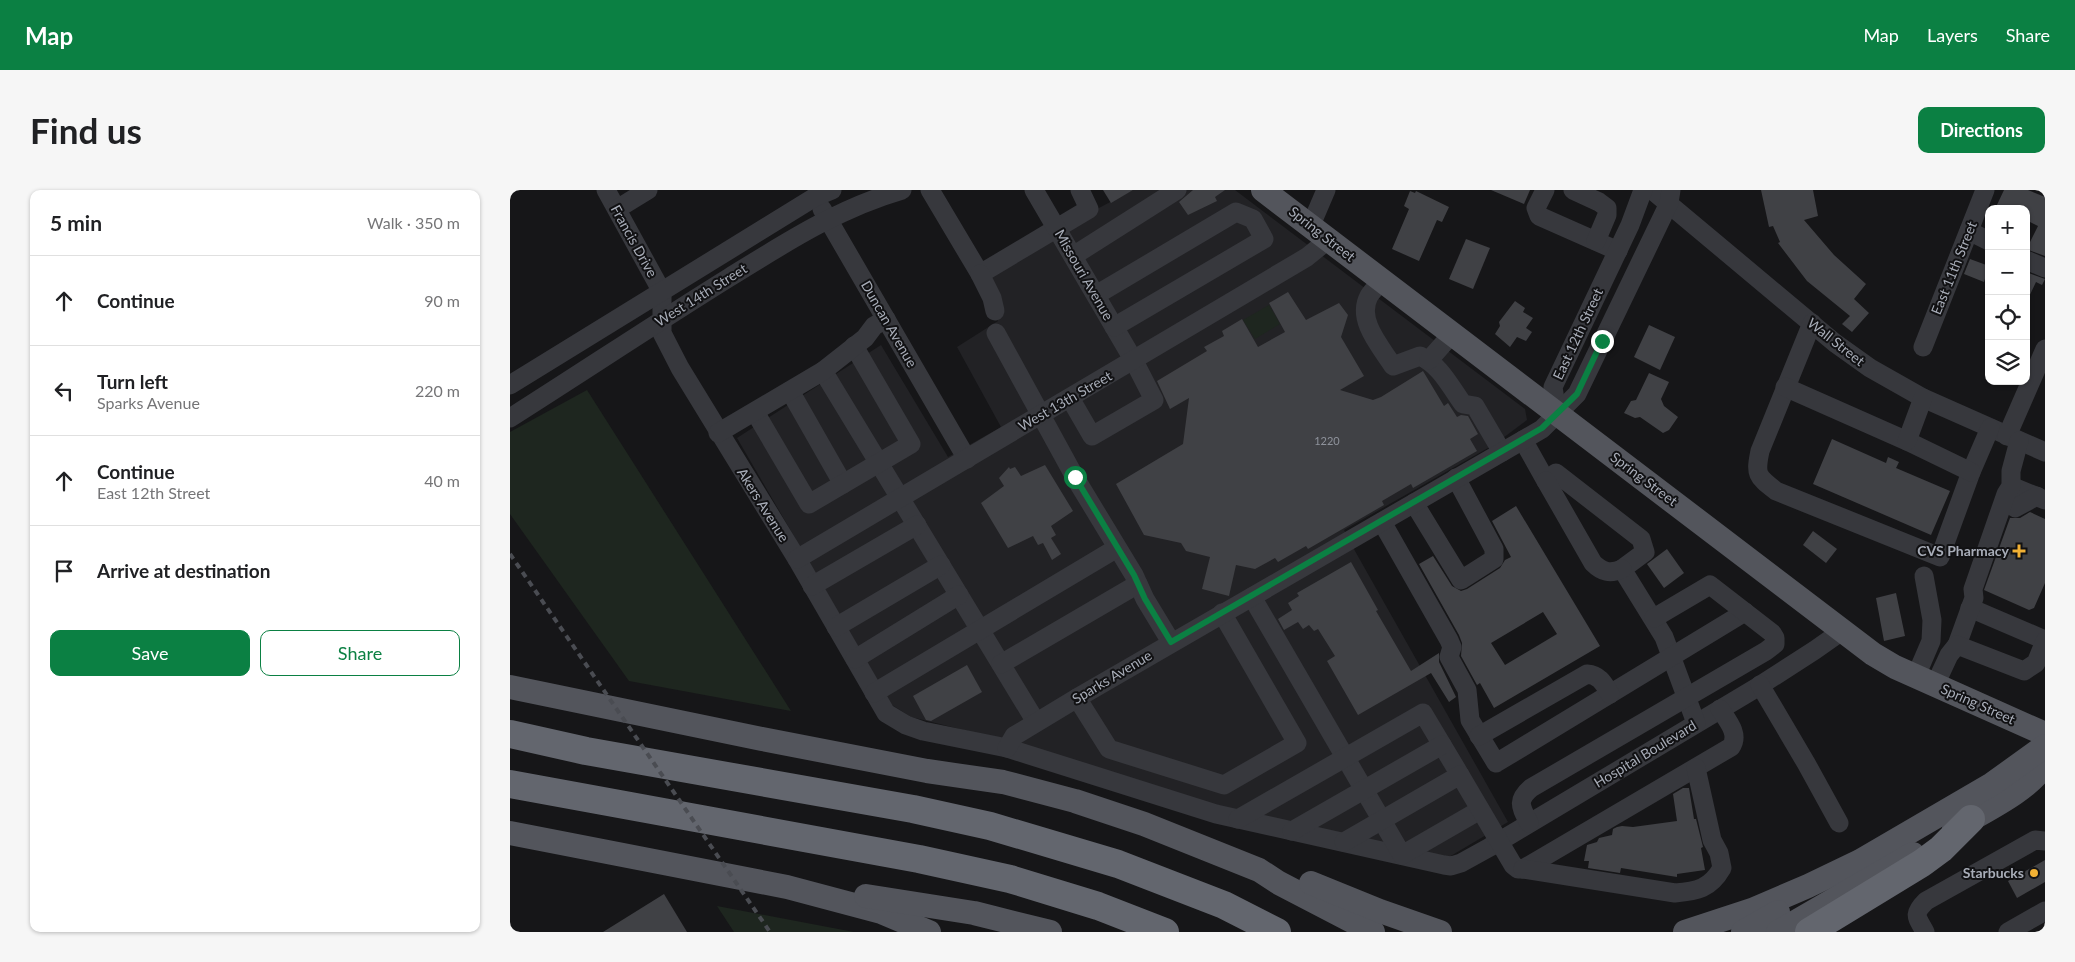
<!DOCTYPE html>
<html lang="en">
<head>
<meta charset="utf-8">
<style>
	body { margin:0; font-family:Lato,sans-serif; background:#f6f6f6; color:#202124 }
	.controls { position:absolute; right:15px; top:15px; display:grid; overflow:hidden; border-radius:10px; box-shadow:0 1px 4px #0004 }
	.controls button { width:45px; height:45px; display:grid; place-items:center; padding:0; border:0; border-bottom:1px solid #e0e0e0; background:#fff; color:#202124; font:25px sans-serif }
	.stop { position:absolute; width:15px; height:15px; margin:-11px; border:4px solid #0b8043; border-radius:50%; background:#fff }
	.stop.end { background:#0b8043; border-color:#fff; box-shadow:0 1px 5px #0008 }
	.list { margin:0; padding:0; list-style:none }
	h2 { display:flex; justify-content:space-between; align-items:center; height:65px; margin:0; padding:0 20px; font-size:21px }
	h2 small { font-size:16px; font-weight:400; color:#757577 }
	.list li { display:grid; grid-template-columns:32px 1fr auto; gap:15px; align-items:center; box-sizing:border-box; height:90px; padding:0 20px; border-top:1px solid #e0e0e0 }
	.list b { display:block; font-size:19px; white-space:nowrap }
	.list p { margin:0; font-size:16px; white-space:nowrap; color:#757577 }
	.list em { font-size:16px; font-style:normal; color:#757577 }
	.actions { display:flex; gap:10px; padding:15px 20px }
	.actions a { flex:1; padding:11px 0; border:1px solid #0b8043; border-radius:10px; text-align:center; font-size:18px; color:#0b8043 }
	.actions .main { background:#0b8043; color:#fff }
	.icon { flex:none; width:28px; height:28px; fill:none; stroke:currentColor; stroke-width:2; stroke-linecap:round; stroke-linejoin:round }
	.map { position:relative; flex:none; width:1535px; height:742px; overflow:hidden; border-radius:10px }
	header { display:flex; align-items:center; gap:30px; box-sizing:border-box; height:70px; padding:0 25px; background:#0b8043; color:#fff }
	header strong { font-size:24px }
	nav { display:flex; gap:28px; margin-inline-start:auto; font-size:18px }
	.intro { display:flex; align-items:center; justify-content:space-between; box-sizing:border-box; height:120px; padding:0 30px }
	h1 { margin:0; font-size:35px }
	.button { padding:12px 22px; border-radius:10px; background:#0b8043; color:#fff; font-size:18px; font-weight:700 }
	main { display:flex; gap:30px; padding:0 30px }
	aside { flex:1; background:#fff; border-radius:10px; box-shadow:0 1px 4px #0004 }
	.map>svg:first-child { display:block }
	.built { fill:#222225 }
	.green { fill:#1e261f }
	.building { fill:#404145; fill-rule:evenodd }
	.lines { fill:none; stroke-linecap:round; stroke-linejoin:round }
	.minor { stroke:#37383d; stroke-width:19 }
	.major { stroke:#53555c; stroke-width:24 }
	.highway { stroke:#63666e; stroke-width:28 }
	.rail { stroke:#4a4c52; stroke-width:4; stroke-dasharray:6 5; stroke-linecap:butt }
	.route { stroke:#0b8043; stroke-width:6 }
	.poi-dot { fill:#f2b134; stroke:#111113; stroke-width:2 }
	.labels { text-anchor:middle; stroke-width:4; stroke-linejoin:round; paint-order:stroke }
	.number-label { font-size:11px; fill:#8e929b }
	.street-label { font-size:14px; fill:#a8adb8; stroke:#111113 }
	.poi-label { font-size:14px; font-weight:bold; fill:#a8adb8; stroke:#111113; text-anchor:end }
</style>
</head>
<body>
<header>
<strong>Map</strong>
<nav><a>Map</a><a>Layers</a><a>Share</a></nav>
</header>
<div class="intro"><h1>Find us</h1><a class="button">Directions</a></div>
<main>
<aside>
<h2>5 min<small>Walk · 350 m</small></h2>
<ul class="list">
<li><svg class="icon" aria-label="ahead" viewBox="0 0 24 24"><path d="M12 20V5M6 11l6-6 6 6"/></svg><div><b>Continue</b></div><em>90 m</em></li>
<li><svg class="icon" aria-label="left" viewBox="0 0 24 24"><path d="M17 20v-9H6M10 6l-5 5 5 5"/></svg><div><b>Turn left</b><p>Sparks Avenue</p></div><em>220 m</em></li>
<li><svg class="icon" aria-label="ahead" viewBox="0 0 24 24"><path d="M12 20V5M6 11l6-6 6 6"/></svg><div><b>Continue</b><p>East 12th Street</p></div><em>40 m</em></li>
<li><svg class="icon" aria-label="arrive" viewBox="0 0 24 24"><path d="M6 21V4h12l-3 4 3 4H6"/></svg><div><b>Arrive at destination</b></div></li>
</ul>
<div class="actions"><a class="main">Save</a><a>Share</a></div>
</aside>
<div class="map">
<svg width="1535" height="742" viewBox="0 0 1535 742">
	<rect width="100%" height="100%" fill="#161618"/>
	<path class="built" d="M623,0H725L1015,219L1017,230L985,254L834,340L845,361L998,632L939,667L704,617L458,541L401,527L382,515L227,248L371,155L438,267L491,237L447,157L488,131L462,85Z"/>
	<g class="green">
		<path d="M759,115L770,134L745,149L733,130Z"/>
		<path d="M77,200L281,521L119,491L0,324V242Z"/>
		<path d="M207,716L344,742H224Z"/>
	</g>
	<g class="building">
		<path d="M593,0H623L601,13Z"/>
		<path d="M683,0H715L705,7L707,11L678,25L669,12Z"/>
		<path d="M981,0H1020L1014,14Z"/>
		<path d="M1251,0H1303L1308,26L1294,30L1324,65L1356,94L1344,109L1359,123L1342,142L1332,134L1340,126L1297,91L1268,53L1270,52L1263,36L1259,37Z"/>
		<path d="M1494,0H1518L1535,7V66L1516,59V53L1519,54L1528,36L1516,30V19H1485Z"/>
		<path d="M900,1L905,3L906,1L939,17L932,32L927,30L909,71L882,59L899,19L894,16Z"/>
		<path d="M956,49L980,58L963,99L939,89Z"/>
		<path d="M1460,69L1479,76L1474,92L1454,84Z"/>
		<path d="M1516,82L1535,89L1532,95L1526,92L1516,113Z"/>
		<path d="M778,102L796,130L829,113L838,125L831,147L854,186L830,200L863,210L871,207L913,181L934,216L938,213L947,227L951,225L958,226L968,244L960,249L967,261L903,298L901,294L872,311L874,315L798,359L796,356L768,372L765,368L745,379L726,375L719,406L692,399L700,367L676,361L671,353L634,345L606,294L673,254L679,208L660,219L647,191L697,161L694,157L714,146L712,141L732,129L748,157L775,142L759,113Z"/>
		<path d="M1005,111L1015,118L1013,122L1023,128L1016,138L1022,142L1016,151L1007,147L1000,157L985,144L990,136L989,132Z"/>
		<path d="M1139,135L1165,147L1150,180L1124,167Z"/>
		<path d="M1139,183L1159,192L1151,209L1154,216L1168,227L1159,240L1153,243L1130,227L1125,228L1114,223L1121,211L1126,210Z"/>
		<path d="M1322,249L1376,273L1378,267L1389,272L1386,278L1440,301L1421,345L1303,294Z"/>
		<path d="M535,275L563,321L541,336L546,345L541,348L551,364L542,370L533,353L528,355L523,346L498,358L471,313L494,296L489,288L499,277L500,279L505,277L511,286Z"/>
		<path d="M1006,316L1090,456L984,518L970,493L967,495L951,466L952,453L949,445L909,374L923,366L942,396L951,401L957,399L990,378L995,370L1001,367L982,331ZM1033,422L1047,444L995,475L981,453Z"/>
		<path d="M1520,322L1535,329V393L1524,418L1519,420L1474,400L1500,328H1510Z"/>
		<path d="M1303,341L1327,359L1316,373L1293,355Z"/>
		<path d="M1157,359L1174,383L1154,398L1137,374Z"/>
		<path d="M841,372L868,420L866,421L901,481L929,463V472L946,507L939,512L921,483L848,525L817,471L825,466L808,439L804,441L799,435L793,439L788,432L774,440L768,429L782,420L778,413L789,406L787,403Z"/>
		<path d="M1386,403L1395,446L1374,451L1366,408Z"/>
		<path d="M457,475L472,502L421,531L416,530L403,506Z"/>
		<path d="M1173,598H1179L1184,629H1186L1193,657L1191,658L1195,680L1167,684V687L1111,678L1110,683L1078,678L1079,671H1074L1077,655L1087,652L1089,648L1102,645L1103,639L1107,637L1112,636L1123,637L1167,631L1163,604Z"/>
		<path d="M1535,670V692L1507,708L1498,691Z"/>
		<path d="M154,704L177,742H93Z"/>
	</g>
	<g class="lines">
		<g class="minor">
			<path d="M96,0L152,102"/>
			<path d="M420,0L470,84L579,19L570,0"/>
			<path d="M524,0L624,171L644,210L582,246L560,208"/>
			<path d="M1035,0L1026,18L1029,26L1108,61"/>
			<path d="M1063,0L1089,12L1097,18V25L1086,51"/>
			<path d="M1142,0L1325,153L1360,178L1413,208L1535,262"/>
			<path d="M107,19L138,0"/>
			<path d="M312,19L457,269"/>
			<path d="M801,35L816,0"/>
			<path d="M1459,41L1479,51"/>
			<path d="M563,66L667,0"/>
			<path d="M1516,70L1535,78"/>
			<path d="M470,84L482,108L485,121"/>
			<path d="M872,91C867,96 862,101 859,106C846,130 871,157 883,176L910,166C930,175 940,196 953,214L965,216L992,262"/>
			<path d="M152,102V143L170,178L287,369L376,523L396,535L413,541L497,558L706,624L934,675L941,676L951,673L980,657L1246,498L1305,460L1332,441"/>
			<path d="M586,105L726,22L743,29L754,49L604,137"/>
			<path d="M1302,133L1250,261C1245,285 1247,286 1266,301L1430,367L1461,282L1480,238"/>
			<path d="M486,143L567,291L624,385L635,409L661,452"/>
			<path d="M1413,157L1475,0"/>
			<path d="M919,170L942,144"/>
			<path d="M313,181L526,532"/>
			<path d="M0,195L305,7L322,0"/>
			<path d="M1275,197L1397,251L1461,282"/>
			<path d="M280,201L333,294"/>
			<path d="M245,222L299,314L401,254L344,156"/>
			<path d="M1047,223L1043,197L1120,35L1133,0"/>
			<path d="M0,228C74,181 146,133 220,87C275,53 329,18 392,0"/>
			<path d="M208,243L313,181L355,148L364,136L376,129"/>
			<path d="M1497,246L1535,159"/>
			<path d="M1013,250L1036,291L1046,283L1131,349L1135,362L1112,379L1154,447L1186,533"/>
			<path d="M1397,251L1413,208"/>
			<path d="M1036,291L1083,373C1092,382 1100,384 1112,379"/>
			<path d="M1501,296L1535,310"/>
			<path d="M904,313L951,390L984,369V359L946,288"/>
			<path d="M1505,318L1527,306"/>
			<path d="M872,332L939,450L942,457L939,467L957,500L960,530L986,573L1235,422"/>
			<path d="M287,369L797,67L819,49"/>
			<path d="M302,396L407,335"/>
			<path d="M742,407L892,665L970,620"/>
			<path d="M1460,418L1535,450"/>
			<path d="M326,437L431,375"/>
			<path d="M1447,455L1464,408L1463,399L1496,304L1501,296V281L1509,251"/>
			<path d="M345,469L449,405"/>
			<path d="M491,474L628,394"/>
			<path d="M1406,486L1421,451L1422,430L1414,386"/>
			<path d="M1250,495L1296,573L1329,633"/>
			<path d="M1425,495L1439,465L1447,455L1514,481L1526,473L1535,451"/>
			<path d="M364,503L607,358"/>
			<path d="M567,508L599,559L714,595L787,553L712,423"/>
			<path d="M969,546L1077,484C1090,485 1094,494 1100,504"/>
			<path d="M497,558L504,546L567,508L1032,239L1067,204L1159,13L1161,0"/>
			<path d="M728,629L913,523L950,585"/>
			<path d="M1019,633C1011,617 1006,611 1021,598L1256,461L1265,454V448L1262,443L1200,395L1144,428"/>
			<path d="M782,641L932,555"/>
			<path d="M834,652L950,585L1003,675L1008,679H1013L1221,557C1230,544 1217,530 1210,519"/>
			<path d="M1013,679L1165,703C1187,701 1200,699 1212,678L1209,663L1202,650L1186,578"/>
			<path d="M1415,742C1407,727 1402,725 1416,711L1525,650L1535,651"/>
			<path d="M1498,742L1535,721"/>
		</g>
		<g class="major">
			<path d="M753,0L1363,464L1385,477L1535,544"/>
			<path d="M0,497L252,549L417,581L493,592L565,611L634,634L749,680L769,693L863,742"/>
			<path d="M1444,639C1469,624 1523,599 1535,573"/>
			<path d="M0,643L277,697L371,722L419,742"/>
			<path d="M801,693L870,721L930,742"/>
			<path d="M356,706L464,723L540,742"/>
			<path d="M1175,742L1242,720L1298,696L1350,671L1482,594L1535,556"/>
			<path d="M1233,742L1268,722"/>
			<path d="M1268,742L1403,664"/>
		</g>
		<g class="highway">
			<path d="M0,544L76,561L403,619L480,636L608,674L714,715L767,742"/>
			<path d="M0,594L409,669L500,689L588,716L655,742"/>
			<path d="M1299,742L1412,673L1431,659L1461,629"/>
		</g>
		<path class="rail" d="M0,364L260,742"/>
	</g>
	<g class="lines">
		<path class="route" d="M565,287L624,385L635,409L661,452L1032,238L1067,204L1092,151"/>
	</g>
	<g class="poi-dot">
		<path d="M1506.5 353.5h5v5h5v5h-5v5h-5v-5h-5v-5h5z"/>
		<circle cx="1524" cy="683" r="5"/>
	</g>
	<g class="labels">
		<g class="number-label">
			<text x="817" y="255">1220</text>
		</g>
		<g class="street-label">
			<text transform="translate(812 44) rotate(38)" y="5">Spring Street</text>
			<text transform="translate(124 51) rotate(61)" y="5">Francis Drive</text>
			<text transform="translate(1444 78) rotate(-68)" y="5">East 11th Street</text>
			<text transform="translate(574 85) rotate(60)" y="5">Missouri Avenue</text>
			<text transform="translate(191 105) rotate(-32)" y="5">West 14th Street</text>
			<text transform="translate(379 134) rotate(60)" y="5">Duncan Avenue</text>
			<text transform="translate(1068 144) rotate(-65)" y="5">East 12th Street</text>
			<text transform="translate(1326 152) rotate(38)" y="5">Wall Street</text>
			<text transform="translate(555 211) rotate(-30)" y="5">West 13th Street</text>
			<text transform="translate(1134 289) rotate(37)" y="5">Spring Street</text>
			<text transform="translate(253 315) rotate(58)" y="5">Akers Avenue</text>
			<text transform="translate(602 487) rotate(-31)" y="5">Sparks Avenue</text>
			<text transform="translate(1468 514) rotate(24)" y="5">Spring Street</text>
			<text transform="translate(1135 564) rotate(-31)" y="5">Hospital Boulevard</text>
		</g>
		<g class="poi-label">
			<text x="1499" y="366">CVS Pharmacy</text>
			<text x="1514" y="688">Starbucks</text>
		</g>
	</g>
</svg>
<div class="controls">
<button>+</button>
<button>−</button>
<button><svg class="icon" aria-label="locate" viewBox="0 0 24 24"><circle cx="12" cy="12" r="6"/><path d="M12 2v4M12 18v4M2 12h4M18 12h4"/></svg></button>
<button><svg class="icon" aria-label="layers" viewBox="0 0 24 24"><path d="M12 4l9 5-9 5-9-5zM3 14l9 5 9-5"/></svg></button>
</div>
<div class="stop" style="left:565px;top:287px"></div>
<div class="stop end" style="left:1092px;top:151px"></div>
</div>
</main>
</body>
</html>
